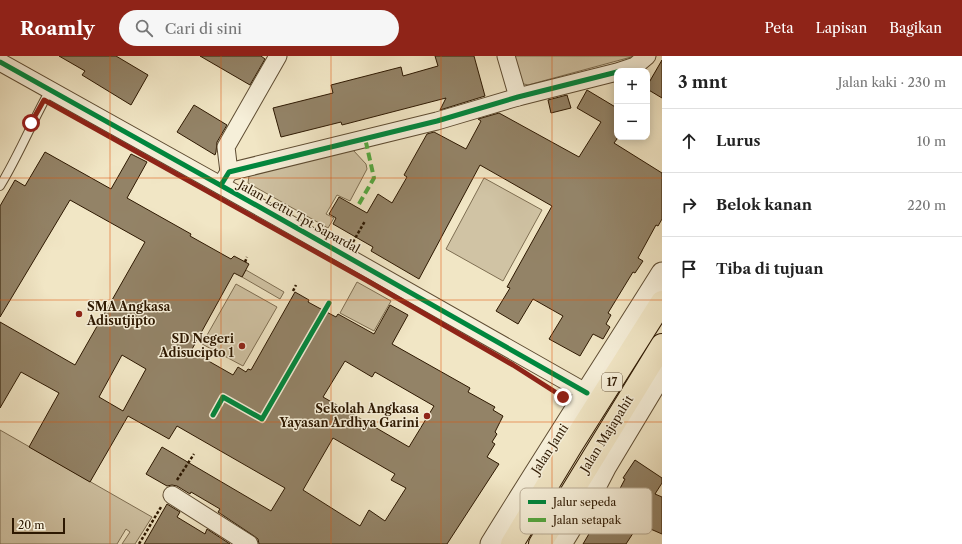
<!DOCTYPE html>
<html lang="id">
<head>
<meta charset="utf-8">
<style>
	body { margin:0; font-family:"Libre Caslon Text",serif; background:#f6f6f6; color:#222 }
	.controls { position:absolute; right:12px; top:12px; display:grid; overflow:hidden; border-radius:8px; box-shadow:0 2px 10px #0003 }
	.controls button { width:36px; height:36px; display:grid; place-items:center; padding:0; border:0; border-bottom:1px solid #e0e0e0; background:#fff; color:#222; font:20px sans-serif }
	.scale { position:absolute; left:12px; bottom:10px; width:53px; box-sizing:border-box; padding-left:4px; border:2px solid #2d1801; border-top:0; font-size:11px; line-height:14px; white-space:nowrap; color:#2d1801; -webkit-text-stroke:3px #f6efd9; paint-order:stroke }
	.stop { position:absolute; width:12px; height:12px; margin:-9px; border:3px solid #8f2418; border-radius:50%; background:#fff }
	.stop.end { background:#8f2418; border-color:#fff; box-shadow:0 1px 4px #0008 }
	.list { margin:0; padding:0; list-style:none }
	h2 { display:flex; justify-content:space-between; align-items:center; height:52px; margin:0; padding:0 16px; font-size:17px }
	h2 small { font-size:13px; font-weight:400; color:#767676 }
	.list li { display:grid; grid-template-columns:26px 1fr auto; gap:12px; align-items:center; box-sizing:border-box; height:64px; padding:0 16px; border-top:1px solid #e0e0e0 }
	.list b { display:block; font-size:15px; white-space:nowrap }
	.list em { font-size:13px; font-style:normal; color:#767676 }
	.icon { flex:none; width:22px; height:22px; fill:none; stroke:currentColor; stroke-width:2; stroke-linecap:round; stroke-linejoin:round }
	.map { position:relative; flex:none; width:662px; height:488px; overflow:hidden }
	header { display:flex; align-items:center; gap:24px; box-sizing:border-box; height:56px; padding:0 20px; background:#8f2418; color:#fff }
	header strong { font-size:19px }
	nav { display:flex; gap:22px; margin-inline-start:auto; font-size:14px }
	.search { width:280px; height:36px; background:#f6f6f6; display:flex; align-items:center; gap:10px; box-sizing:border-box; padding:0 14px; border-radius:22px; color:#767676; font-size:15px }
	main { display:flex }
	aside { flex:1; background:#fff }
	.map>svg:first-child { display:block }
	.green { fill:#d0c3a4; stroke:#7e6e52 }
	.building { fill:#938367; stroke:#2d1801; fill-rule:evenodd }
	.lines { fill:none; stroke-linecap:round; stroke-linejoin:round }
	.service-casing { stroke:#5e4c32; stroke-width:10 }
	.minor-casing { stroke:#5e4c32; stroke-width:19 }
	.tertiary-casing { stroke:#5e4c32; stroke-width:23 }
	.trunk-casing { stroke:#2d1801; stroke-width:24 }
	.path { stroke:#2d1801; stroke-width:2.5; stroke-dasharray:3 2; stroke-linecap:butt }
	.service { stroke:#f6efd9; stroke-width:8 }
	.minor { stroke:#f6efd9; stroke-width:17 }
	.tertiary { stroke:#f6efd9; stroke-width:21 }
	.trunk { stroke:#f1e6c5; stroke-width:22 }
	.quiet { stroke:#54a940; stroke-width:4; stroke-dasharray:8 4; stroke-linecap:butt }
	.cycleway-casing { stroke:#f6efd9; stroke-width:8 }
	.cycleway { stroke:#00873e; stroke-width:5 }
	.route { stroke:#8f2418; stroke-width:5 }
	.grid { fill:none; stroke:#df560b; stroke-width:1; stroke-opacity:0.55 }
	.poi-dot { fill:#8f2418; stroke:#f6efd9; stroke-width:1.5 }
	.labels { text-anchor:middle; stroke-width:3; stroke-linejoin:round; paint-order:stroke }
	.shield { fill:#f6efd9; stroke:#695842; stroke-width:1 }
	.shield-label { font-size:11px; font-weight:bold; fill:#2d1801 }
	.street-label { font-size:12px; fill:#2d1801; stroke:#f6efd9 }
	.poi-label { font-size:12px; font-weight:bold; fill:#2d1801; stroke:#f6efd9; text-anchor:end }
	.key { fill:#f6efd9; stroke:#baae98; stroke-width:1 }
	.key-label { font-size:11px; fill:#2d1801 }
</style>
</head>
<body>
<header>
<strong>Roamly</strong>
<div class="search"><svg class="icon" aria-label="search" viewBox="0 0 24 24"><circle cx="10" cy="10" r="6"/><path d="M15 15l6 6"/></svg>Cari di sini</div>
<nav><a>Peta</a><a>Lapisan</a><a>Bagikan</a></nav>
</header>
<main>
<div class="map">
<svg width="662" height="488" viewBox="0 0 662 488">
	<rect width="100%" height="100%" fill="#f1e6c5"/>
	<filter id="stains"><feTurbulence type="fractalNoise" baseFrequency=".005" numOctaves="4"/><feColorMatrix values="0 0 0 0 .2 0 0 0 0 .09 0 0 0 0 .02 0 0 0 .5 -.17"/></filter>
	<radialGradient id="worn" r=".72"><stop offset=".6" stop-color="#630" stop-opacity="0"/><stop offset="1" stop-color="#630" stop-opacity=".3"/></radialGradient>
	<g class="green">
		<path d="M511,0H635L528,29L524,28L520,25Z"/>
		<path d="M353,94L366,108L367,113L350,145L337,139L326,158L334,162L328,172L248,127L249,120Z"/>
		<path d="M484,122L542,154L503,225L446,193Z"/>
		<path d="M246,214L284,236L280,243L242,221Z"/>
		<path d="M357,226L391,245L374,275L340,257Z"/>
		<path d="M236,228L277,251L243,310L202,288Z"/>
		<path d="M0,374L152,461L135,488H122L130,476L126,473L117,488H0Z"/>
	</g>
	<g class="building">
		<path d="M59,0H116L148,19L131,49L82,19L85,15Z"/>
		<path d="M200,0H261L265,3L250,29Z"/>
		<path d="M435,0H474L485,40L440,54L446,42L342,69L341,66L281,81L273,52L333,37L331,29L401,11L403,20L438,10Z"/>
		<path d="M662,4V42L647,33V30Z"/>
		<path d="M587,34L617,52V83L614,87L662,117V163L658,170L656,169L638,202L643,205L635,217L633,216L608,257L611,259L606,268L610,271L603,283L593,278L580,300L549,283L563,260L533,243L518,268L496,255L510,232L507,231L552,150L480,109L419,223L371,195L373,191L333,168L336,162L329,158L339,141L367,157L378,138L392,147L407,121L404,119L427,78L434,76L466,93L481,65L478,63L499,57L579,101L601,66L577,52Z"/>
		<path d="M567,39L571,52L551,57L548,44Z"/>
		<path d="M194,49L227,69L217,86L216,96L215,99L177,76Z"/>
		<path d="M45,96L111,133L131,98L147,106L127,142L191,178L190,180L231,203L234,200L249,208L242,221L234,217L191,295L233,319L238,311L246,316L248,313L251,314L295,236L309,244L308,246L319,252L336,261L338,258L374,278L390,249L408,259L392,288L470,332L468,336L495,351L493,354L503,360L495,376L497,378L492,386L495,388L487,401L499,408L447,488H259L258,483L254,480L218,456L220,453L191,436L190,438L177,430L172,429L167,430L146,418L162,391L271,455L285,432L177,370L169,383L128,360L90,426L29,391L59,337L21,316L0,352V266L75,309L145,186L70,144L0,261V150L15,124L25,130ZM122,299L146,313L123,355L99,341ZM345,305L372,321L375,316L434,350L409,391L323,341ZM333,382L395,418L391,424L406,432L385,465L369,454L360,470L303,434Z"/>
		<path d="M635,404L662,422V427L655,438L662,441V478L639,468L626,488H583L593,471L595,472L615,442L625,423L623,422Z"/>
		<path d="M167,448L180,456L177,461L205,478L207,473L230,488H144Z"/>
	</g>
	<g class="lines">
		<defs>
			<path id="service" d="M0,130C19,99 32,66 50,34"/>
			<g id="minor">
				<path d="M506,0L518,41"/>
				<path d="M0,6L272,158L587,337"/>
				<path d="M620,15L635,10L647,0"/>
				<path d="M229,116L226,91L278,0"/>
				<path d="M221,129L229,116L437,65L518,41L617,16"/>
				<path d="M172,439L249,488"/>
			</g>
			<g id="tertiary">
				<path d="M491,488C547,397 605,308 662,217"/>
				<path d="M561,488L592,437L606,410L662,317"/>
			</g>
			<g id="trunk">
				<path d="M512,488L571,390L662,246"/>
				<path d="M540,488L662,289"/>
			</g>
		</defs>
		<use href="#service" class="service-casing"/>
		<use href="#minor" class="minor-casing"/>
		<use href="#tertiary" class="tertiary-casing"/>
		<use href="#trunk" class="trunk-casing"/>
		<g class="path">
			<path d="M353,186L365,165"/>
			<path d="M245,206L247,201"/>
			<path d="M293,235L296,229"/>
			<path d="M177,424L194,398"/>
			<path d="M139,488L161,451"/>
		</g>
		<use href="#service" class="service"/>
		<use href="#minor" class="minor"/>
		<use href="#tertiary" class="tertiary"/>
		<use href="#trunk" class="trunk"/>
		<path class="quiet" d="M359,148L374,122L365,82"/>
		<defs>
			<g id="cycleway">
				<path d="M0,6L272,158L587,337"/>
				<path d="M221,129L229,116L437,65L518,41L617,16"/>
				<path d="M213,359L223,341L262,363L329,247"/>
			</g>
		</defs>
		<use href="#cycleway" class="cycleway-casing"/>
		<use href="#cycleway" class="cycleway"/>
	</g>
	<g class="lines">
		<path class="route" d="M31,67L44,44L366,224L513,309L563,341"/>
	</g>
	<path class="grid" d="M110,0V488M221,0V488M331,0V488M441,0V488M552,0V488M0,122H662M0,244H662M0,366H662"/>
	<g class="poi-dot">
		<circle cx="79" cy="258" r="4"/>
		<circle cx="242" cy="290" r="4"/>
		<circle cx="427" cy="360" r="4"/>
	</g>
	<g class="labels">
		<rect class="shield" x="602" y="317" width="20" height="18" rx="3"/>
		<g class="shield-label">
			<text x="612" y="330">17</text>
		</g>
		<g class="street-label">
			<text transform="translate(299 161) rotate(29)" y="4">Jalan Lettu Tpt Sapardal</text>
			<text transform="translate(607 378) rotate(-58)" y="4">Jalan Majapahit</text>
			<text transform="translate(550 393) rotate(-57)" y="4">Jalan Janti</text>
		</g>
		<g class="poi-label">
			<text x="87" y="255" text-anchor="start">SMA Angkasa<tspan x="87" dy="14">Adisutjipto</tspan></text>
			<text x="234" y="287">SD Negeri<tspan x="234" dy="14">Adisucipto 1</tspan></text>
			<text x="419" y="357">Sekolah Angkasa<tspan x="419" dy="14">Yayasan Ardhya Garini</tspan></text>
		</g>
	</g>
	<rect x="520" y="432" width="132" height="46" rx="6" class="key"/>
	<rect x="528" y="444" width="18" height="4" fill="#00873e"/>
	<rect x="528" y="462" width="18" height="4" fill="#54a940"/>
	<g class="key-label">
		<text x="553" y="450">Jalur sepeda</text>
		<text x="553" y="468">Jalan setapak</text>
	</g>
	<rect width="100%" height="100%" filter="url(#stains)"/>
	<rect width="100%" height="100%" fill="url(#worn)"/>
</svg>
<div class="controls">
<button>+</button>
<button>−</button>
</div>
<div class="scale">20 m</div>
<div class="stop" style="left:31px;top:67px"></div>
<div class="stop end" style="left:563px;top:341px"></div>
</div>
<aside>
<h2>3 mnt<small>Jalan kaki · 230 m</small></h2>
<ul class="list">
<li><svg class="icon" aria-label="ahead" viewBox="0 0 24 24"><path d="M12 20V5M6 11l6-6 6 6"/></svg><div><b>Lurus</b></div><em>10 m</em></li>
<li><svg class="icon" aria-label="right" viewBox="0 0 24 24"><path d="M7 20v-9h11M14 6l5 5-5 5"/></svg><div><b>Belok kanan</b></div><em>220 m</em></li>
<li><svg class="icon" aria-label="arrive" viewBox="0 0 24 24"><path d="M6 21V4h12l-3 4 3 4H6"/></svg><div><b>Tiba di tujuan</b></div></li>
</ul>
</aside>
</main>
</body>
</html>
